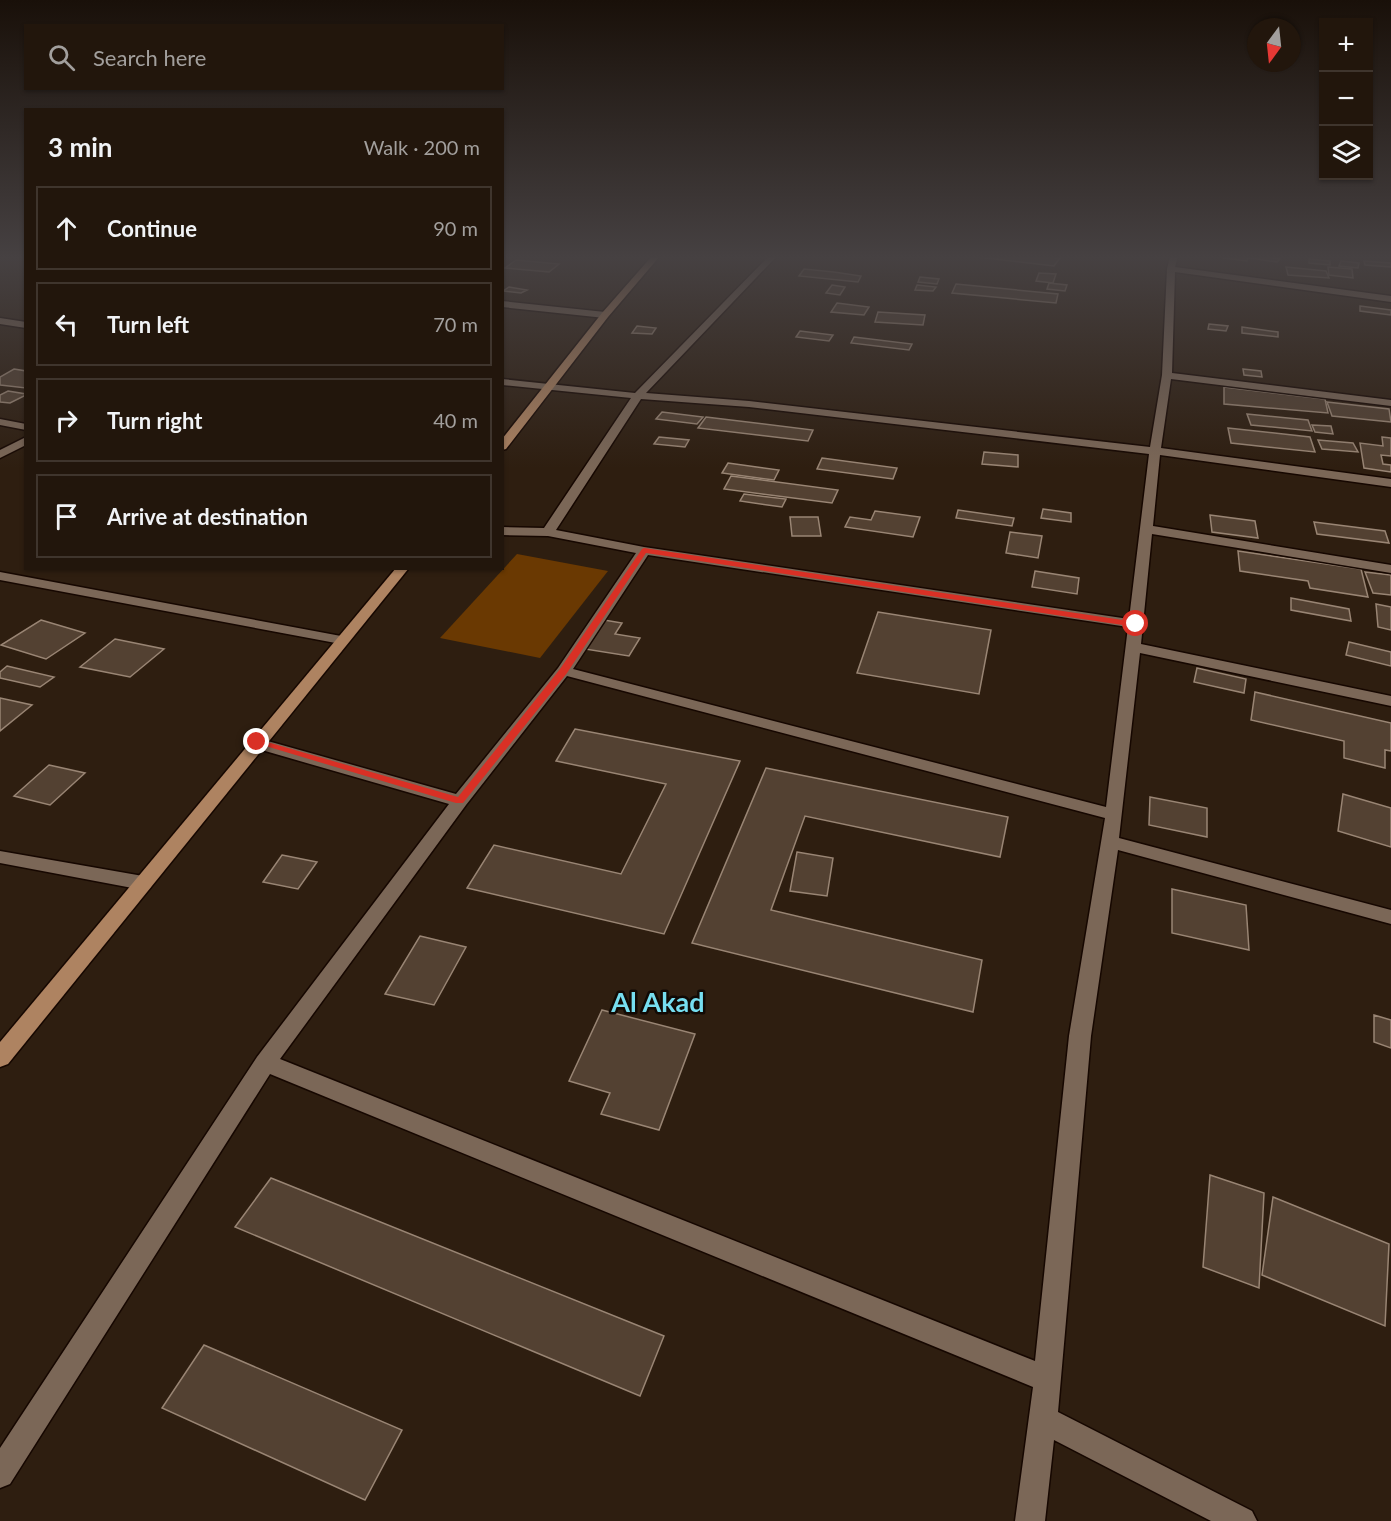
<!DOCTYPE html>
<html lang="en">
<head>
<meta charset="utf-8">
<style>
	body { margin:0; font-family:Lato,sans-serif; background:#2a1f15; color:#f1f3f6 }
	.controls { position:absolute; right:18px; top:18px; display:grid; overflow:hidden; border-radius:0px; box-shadow:0 2px 4px #0004 }
	.controls button { width:54px; height:54px; display:grid; place-items:center; padding:0; border:0; border-bottom:2px solid #3f352d; background:#22160c; color:#f1f3f6; font:30px sans-serif }
	.compass { position:absolute; left:1247px; top:18px; width:54px; height:54px; border-radius:50%; background:#22160c; box-shadow:0 2px 4px #0004; rotate:195deg }
	.stop { position:absolute; width:18px; height:18px; margin:-14px; border:4px solid #d93025; border-radius:50%; background:#fff }
	.stop.end { background:#d93025; border-color:#fff; box-shadow:0 2px 6px #0008 }
	.list { margin:0; padding:0; list-style:none }
	h2 { display:flex; justify-content:space-between; align-items:center; height:78px; margin:0; padding:0 24px; font-size:26px }
	h2 small { font-size:20px; font-weight:400; color:#a29f9d }
	.list li { display:grid; grid-template-columns:39px 1fr auto; gap:18px; align-items:center; box-sizing:border-box; height:84px; margin:0 12px 12px; padding:0 12px; border:2px solid #3f352d; border-radius:0px }
	.list b { display:block; font-size:22px; white-space:nowrap }
	.list em { font-size:20px; font-style:normal; color:#a29f9d }
	.icon { flex:none; width:33px; height:33px; fill:none; stroke:currentColor; stroke-width:2; stroke-linecap:round; stroke-linejoin:round }
	.map { position:relative; flex:none; width:1391px; height:1521px; overflow:hidden }
	.search { position:absolute; background:#22160c; box-shadow:0 2px 4px #0004; left:24px; top:24px; width:480px; height:66px; display:flex; align-items:center; gap:15px; box-sizing:border-box; padding:0 21px; border-radius:0px; color:#a29f9d; font-size:22px }
	.panel { position:absolute; background:#22160c; box-shadow:0 2px 4px #0004; left:24px; top:108px; width:480px; height:462px; border-radius:0px }
	.map>svg:first-child { display:block }
	.green { fill:#6a3902 }
	.building { fill:#534132; stroke:#998574; stroke-width:1.5 }
	.lines { fill:none; stroke-linecap:round; stroke-linejoin:round }
	.minor-casing { stroke:#160700; stroke-width:3 }
	.primary-casing { stroke:#160700; stroke-width:3 }
	.minor { fill:#7b6757; fill-rule:evenodd }
	.primary { fill:#ae8361; fill-rule:evenodd }
	.route { fill:#d93025 }
	.labels { text-anchor:middle; stroke-width:5; stroke-linejoin:round; paint-order:stroke }
	.near-district-label { font-size:27px; font-weight:bold; fill:#76def0; stroke:#110a05 }
</style>
</head>
<body>
<div class="map">
<svg width="1391" height="1521" viewBox="0 0 1391 1521">
	<rect width="100%" height="100%" fill="#2e1e10"/>
	<path class="green" d="M517,554L608,571L540,658L440,638Z"/>
	<g class="building">
		<path d="M968,256H1040L1060,258L1054,266Z"/>
		<path d="M1224,256H1249L1247,261L1224,258Z"/>
		<path d="M1251,256H1259L1280,259L1277,262L1249,258Z"/>
		<path d="M1309,259L1330,261V265L1309,263Z"/>
		<path d="M516,260L559,264L549,272L505,268Z"/>
		<path d="M1341,261L1359,263L1358,268L1339,266Z"/>
		<path d="M1364,261L1391,263V267L1365,265Z"/>
		<path d="M1286,267L1326,271L1329,278L1288,275Z"/>
		<path d="M1328,267L1352,269L1353,278L1329,275Z"/>
		<path d="M804,269L834,272L861,276L858,282L799,276Z"/>
		<path d="M1039,273L1056,274L1053,283L1036,281Z"/>
		<path d="M920,277L939,279L937,284L918,282Z"/>
		<path d="M1049,283L1067,285L1065,291L1047,289Z"/>
		<path d="M956,284L1058,294L1056,303L952,293Z"/>
		<path d="M832,285L845,287L840,295L826,293Z"/>
		<path d="M917,285L936,287L933,291L915,290Z"/>
		<path d="M509,287L527,290L521,293L503,291Z"/>
		<path d="M837,303L869,307L864,315L831,312Z"/>
		<path d="M1360,306L1391,310V315L1360,311Z"/>
		<path d="M878,312L925,315L923,325L875,322Z"/>
		<path d="M1209,324L1228,326L1226,331L1208,329Z"/>
		<path d="M637,326L656,328L652,334L632,333Z"/>
		<path d="M1242,327L1278,332V337L1242,333Z"/>
		<path d="M800,331L833,335L829,341L796,337Z"/>
		<path d="M854,337L912,344L909,350L851,343Z"/>
		<path d="M14,369L26,371V388L0,385V377Z"/>
		<path d="M1243,369L1261,371L1262,377L1244,375Z"/>
		<path d="M1224,387L1325,399L1328,413L1224,404Z"/>
		<path d="M8,391L26,394V395L10,403L0,402V395Z"/>
		<path d="M1327,402L1389,409L1391,422L1332,416Z"/>
		<path d="M662,412L703,417L697,424L656,419Z"/>
		<path d="M1247,414L1308,420L1312,431L1251,425Z"/>
		<path d="M706,417L813,430L808,441L698,428Z"/>
		<path d="M1312,425L1331,426L1333,434L1315,432Z"/>
		<path d="M1228,428L1310,437L1315,452L1231,443Z"/>
		<path d="M659,437L689,440L685,447L654,444Z"/>
		<path d="M1382,437L1391,438V456L1381,455L1383,464L1391,465V472L1364,468L1360,443L1383,446Z"/>
		<path d="M1318,440L1353,443L1358,452L1322,449Z"/>
		<path d="M984,452L1018,455V467L982,464Z"/>
		<path d="M822,458L897,468L893,479L817,469Z"/>
		<path d="M728,463L779,470L774,480L722,473Z"/>
		<path d="M731,476L838,490L832,503L724,489Z"/>
		<path d="M744,494L786,499L782,507L740,501Z"/>
		<path d="M1043,509L1071,513V522L1041,518Z"/>
		<path d="M958,510L1014,518L1012,526L956,518Z"/>
		<path d="M875,511L920,517L913,537L845,527L850,517L871,520Z"/>
		<path d="M1210,515L1255,521L1258,538L1212,532Z"/>
		<path d="M790,517H818L821,536H792Z"/>
		<path d="M1314,522L1385,531L1389,543L1317,534Z"/>
		<path d="M1010,532L1042,536L1038,558L1006,553Z"/>
		<path d="M1238,551L1361,569L1368,597L1310,588L1308,581L1240,571Z"/>
		<path d="M1035,571L1079,578L1077,594L1032,587Z"/>
		<path d="M1365,572L1391,575V595L1373,593Z"/>
		<path d="M1291,598L1349,609L1351,621L1291,610Z"/>
		<path d="M1376,604L1391,607V630L1378,627Z"/>
		<path d="M878,612L991,630L979,694L857,673Z"/>
		<path d="M41,620L85,633L46,659L1,645Z"/>
		<path d="M604,620L622,623L615,634L640,638L629,656L585,649Z"/>
		<path d="M115,639L164,649L130,677L80,667Z"/>
		<path d="M1349,642L1391,652V666L1346,655Z"/>
		<path d="M7,666L54,677L40,687L0,678V672Z"/>
		<path d="M1197,668L1246,679L1244,693L1194,682Z"/>
		<path d="M1255,692L1391,723V751L1385,750V768L1344,758V741L1251,720Z"/>
		<path d="M0,698L32,705L0,731Z"/>
		<path d="M575,729L740,761L664,934L467,888L494,845L621,874L666,784L556,761Z"/>
		<path d="M49,765L85,773L50,805L14,796Z"/>
		<path d="M766,768L1008,817L1000,857L805,816L771,910L982,960L973,1012L692,943Z"/>
		<path d="M1343,794L1391,808V847L1338,831Z"/>
		<path d="M1150,797L1207,808V837L1149,825Z"/>
		<path d="M797,852L833,858L827,896L790,891Z"/>
		<path d="M282,855L317,862L298,889L263,882Z"/>
		<path d="M1172,889L1246,905L1249,950L1172,933Z"/>
		<path d="M420,936L466,947L434,1005L385,994Z"/>
		<path d="M602,1010L695,1034L659,1130L601,1114L610,1093L569,1081Z"/>
		<path d="M1374,1015L1391,1020V1048L1374,1042Z"/>
		<path d="M1210,1175L1264,1193L1259,1288L1203,1267Z"/>
		<path d="M271,1178L664,1336L640,1396L235,1227Z"/>
		<path d="M1273,1197L1389,1244L1385,1326L1262,1275Z"/>
		<path d="M204,1345L402,1430L365,1500L162,1408Z"/>
	</g>
	<g class="lines">
		<defs>
			<g id="minor">
				<path d="M769,256H777L646,393L749,401L1150,447L1162,375L1167,269L1170,256H1178L1175,267L1391,296V302L1175,272L1172,373L1391,400V406L1171,379L1161,448L1391,479V487L1160,455L1153,526L1391,565V573L1152,534L1141,644L1391,696V706L1140,653L1119,838L1391,910V924L1118,850L1091,1036L1058,1412L1252,1511L1257,1521H1211L1054,1440L1045,1521H1015L1033,1387L270,1074L10,1484L0,1488V1448L257,1057L449,804L251,747L249,743L257,738L456,794L558,668L636,553L548,536L502,535V527L544,528L631,398L502,385V379L635,393ZM641,399L749,407L1149,454L1129,619L644,547L556,530ZM648,555L1128,627L1106,807L573,669ZM567,676L1105,818L1069,1036L1035,1361L280,1059L466,805Z"/>
				<path d="M502,301L605,312L609,315L605,318L502,307Z"/>
				<path d="M0,318L26,322V328L0,324Z"/>
				<path d="M0,419L26,424V430L0,425Z"/>
				<path d="M26,437V445L0,458V450Z"/>
				<path d="M0,572L341,636L348,640L341,644L0,580Z"/>
				<path d="M0,851L143,876L150,878L152,883L150,888L143,890L0,863Z"/>
			</g>
			<g id="primary">
				<path d="M652,256H660L608,317L506,449L502,450V439L602,313Z"/>
				<path d="M396,568H409L8,1064L0,1067V1042Z"/>
			</g>
		</defs>
		<use href="#minor" class="minor-casing"/>
		<use href="#primary" class="primary-casing"/>
		<use href="#minor" class="minor"/>
		<use href="#primary" class="primary"/>
	</g>
	<linearGradient id="sky" x2="0" y2="1"><stop stop-color="#191009"/><stop offset="0.55" stop-color="#464142"/><stop offset="1" stop-color="#464142" stop-opacity="0"/></linearGradient>
	<rect width="1391" height="468" fill="url(#sky)"/>
	<path class="route" d="M644,548L1136,622L1141,624L1136,627L646,553L567,673L463,803H456L252,742L260,740L458,797L560,669L642,549Z"/>
	<g class="labels">
		<g class="near-district-label">
			<text x="658" y="1012">Al Akad</text>
		</g>
	</g>
</svg>
<div class="controls">
<button>+</button>
<button>−</button>
<button><svg class="icon" aria-label="layers" viewBox="0 0 24 24"><path d="M12 4l9 5-9 5-9-5zM3 14l9 5 9-5"/></svg></button>
</div>
<svg class="compass" viewBox="-18 -18 36 36"><path d="M0-13l5 13h-10z" fill="#e53935"/><path d="M0 13l5-13h-10z" fill="#a29f9d"/></svg>
<div class="stop" style="left:1136px;top:624px"></div>
<div class="stop end" style="left:257px;top:742px"></div>
<div class="search"><svg class="icon" aria-label="search" viewBox="0 0 24 24"><circle cx="10" cy="10" r="6"/><path d="M15 15l6 6"/></svg>Search here</div>
<section class="panel">
<h2>3 min<small>Walk · 200 m</small></h2>
<ul class="list">
<li><svg class="icon" aria-label="ahead" viewBox="0 0 24 24"><path d="M12 20V5M6 11l6-6 6 6"/></svg><div><b>Continue</b></div><em>90 m</em></li>
<li><svg class="icon" aria-label="left" viewBox="0 0 24 24"><path d="M17 20v-9H6M10 6l-5 5 5 5"/></svg><div><b>Turn left</b></div><em>70 m</em></li>
<li><svg class="icon" aria-label="right" viewBox="0 0 24 24"><path d="M7 20v-9h11M14 6l5 5-5 5"/></svg><div><b>Turn right</b></div><em>40 m</em></li>
<li><svg class="icon" aria-label="arrive" viewBox="0 0 24 24"><path d="M6 21V4h12l-3 4 3 4H6"/></svg><div><b>Arrive at destination</b></div></li>
</ul>
</section>
</div>
</body>
</html>
